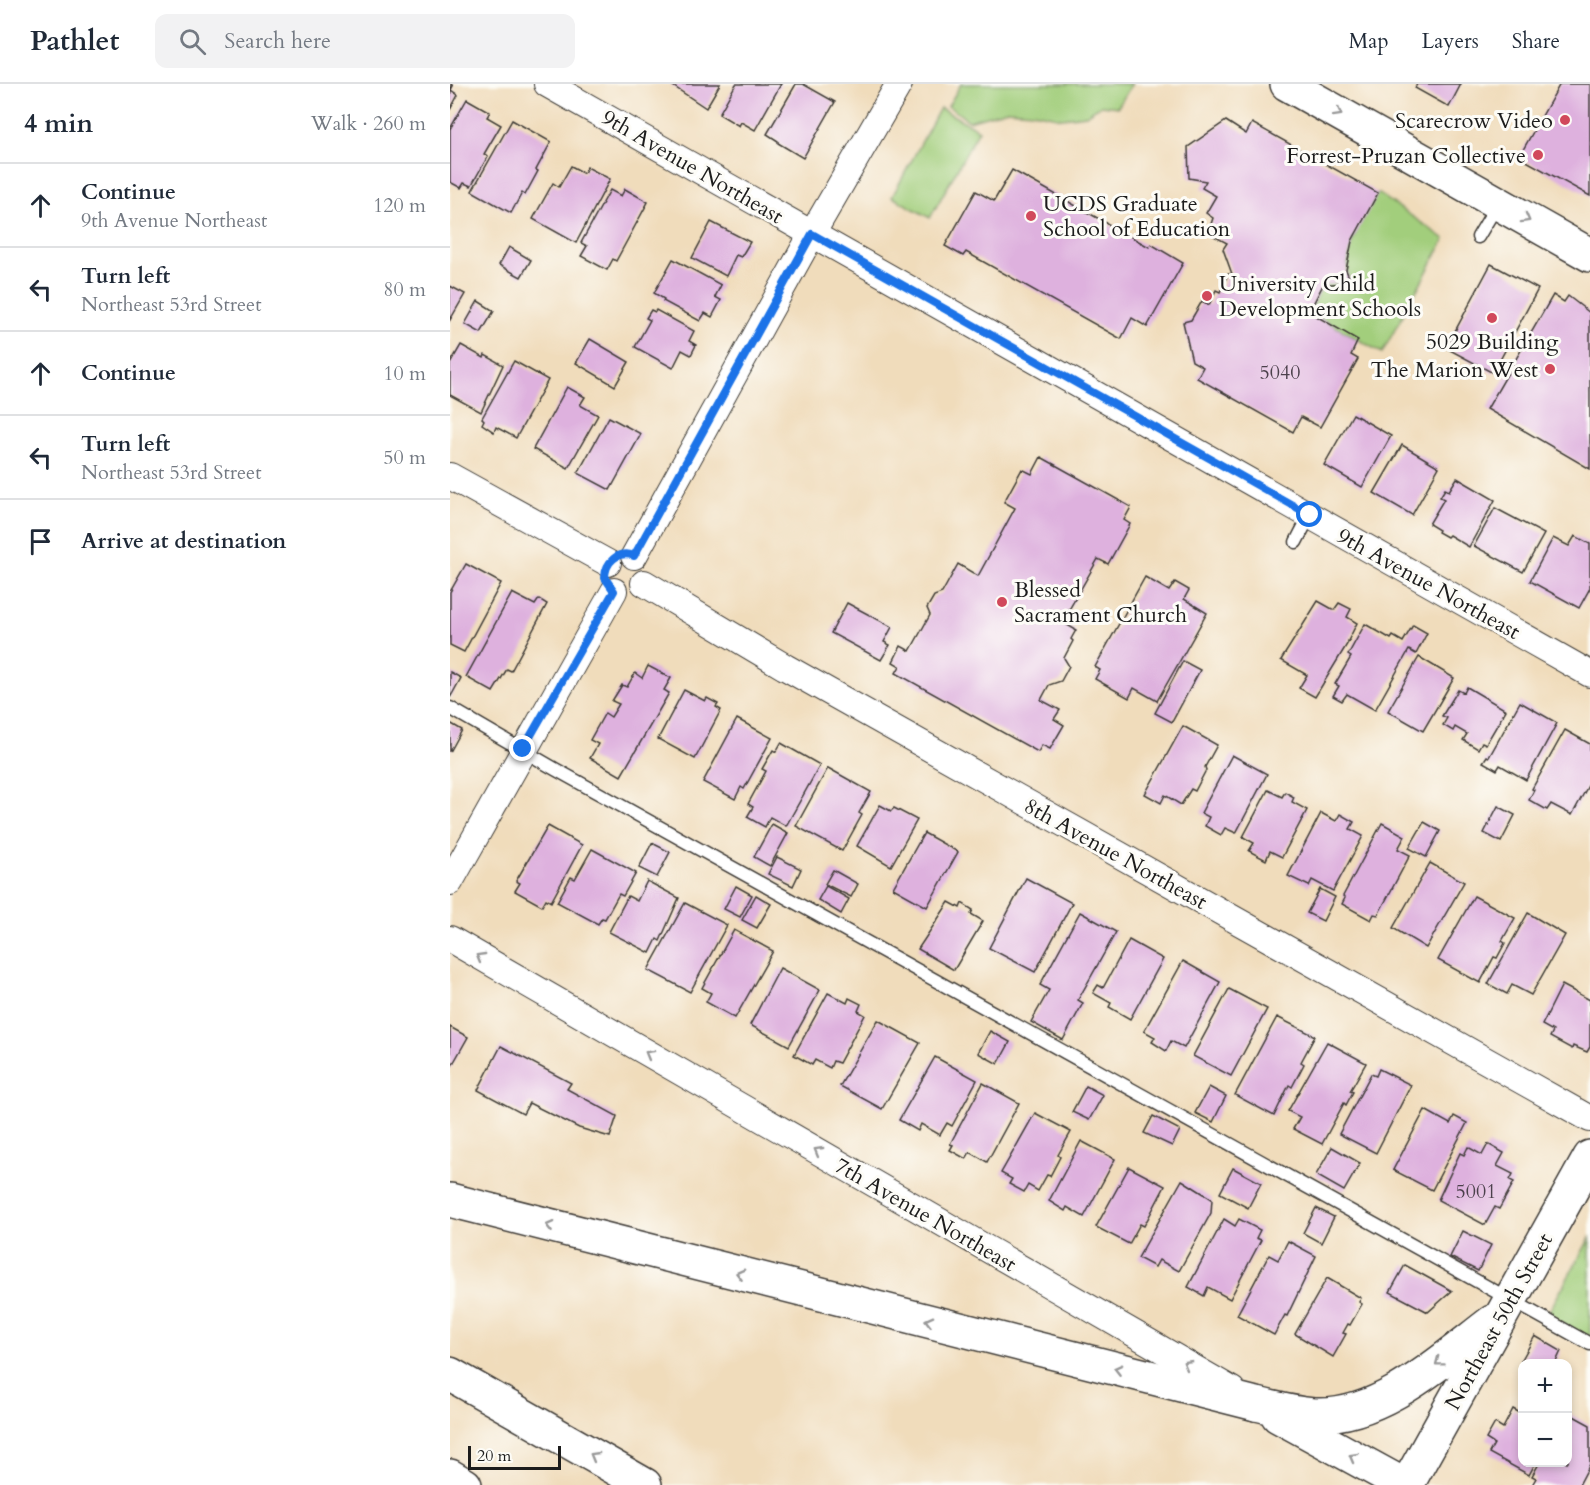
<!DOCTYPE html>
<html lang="en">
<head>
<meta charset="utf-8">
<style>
	body { margin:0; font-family:Cardo,serif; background:#f2f2f3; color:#1f2937 }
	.controls { position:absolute; right:18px; bottom:18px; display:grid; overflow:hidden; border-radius:12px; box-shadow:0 3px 9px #0003 }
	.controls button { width:54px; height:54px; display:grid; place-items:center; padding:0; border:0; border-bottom:2px solid #e0e1e3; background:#fff; color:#1f2937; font:30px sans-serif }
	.scale { position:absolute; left:18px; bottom:15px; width:93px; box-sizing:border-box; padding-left:6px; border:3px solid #1c1c1c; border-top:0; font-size:16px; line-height:21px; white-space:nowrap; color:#1c1c1c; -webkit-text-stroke:4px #fdfcf7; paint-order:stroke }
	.stop { position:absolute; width:18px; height:18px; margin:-14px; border:4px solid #1a73e8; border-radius:50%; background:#fff }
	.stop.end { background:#1a73e8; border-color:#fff; box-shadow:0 2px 6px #0008 }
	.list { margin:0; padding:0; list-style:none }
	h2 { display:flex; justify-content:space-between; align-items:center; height:78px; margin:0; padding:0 24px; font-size:26px }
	h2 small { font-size:20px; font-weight:400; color:#747a83 }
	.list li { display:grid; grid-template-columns:39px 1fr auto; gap:18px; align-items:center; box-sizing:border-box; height:84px; padding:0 24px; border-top:2px solid #e0e1e3 }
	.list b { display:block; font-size:22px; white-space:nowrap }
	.list p { margin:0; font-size:20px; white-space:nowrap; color:#747a83 }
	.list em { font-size:20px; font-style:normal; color:#747a83 }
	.icon { flex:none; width:33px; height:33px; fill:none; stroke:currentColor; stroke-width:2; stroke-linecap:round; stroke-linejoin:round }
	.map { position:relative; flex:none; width:1140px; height:1401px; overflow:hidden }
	header { display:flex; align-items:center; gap:36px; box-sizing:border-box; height:84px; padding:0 30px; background:#fff; border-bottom:2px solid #e0e1e3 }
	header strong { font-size:28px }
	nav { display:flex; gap:33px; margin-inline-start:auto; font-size:21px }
	.search { width:420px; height:54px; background:#f2f2f3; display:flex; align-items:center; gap:15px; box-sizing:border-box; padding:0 21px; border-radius:12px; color:#747a83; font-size:22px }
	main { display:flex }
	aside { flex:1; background:#fff }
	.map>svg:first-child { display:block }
	.green { fill:#a2ce7b; stroke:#5f754c; stroke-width:1.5 }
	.building { fill:#deb1de }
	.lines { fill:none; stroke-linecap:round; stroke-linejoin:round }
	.lane-casing { stroke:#3c3934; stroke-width:15 }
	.street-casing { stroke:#3c3934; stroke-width:28 }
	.secondary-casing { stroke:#3c3934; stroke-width:36 }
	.highway-casing { stroke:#3c3934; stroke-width:36 }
	.lane { stroke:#fff; stroke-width:12 }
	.street { stroke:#fff; stroke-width:26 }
	.secondary { stroke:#fff; stroke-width:33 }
	.highway { stroke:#fff; stroke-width:33 }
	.oneway { stroke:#999 }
	.route { stroke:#1a73e8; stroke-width:8 }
	.poi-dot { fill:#d1495b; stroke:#fdfcf7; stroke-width:2 }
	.labels { text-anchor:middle; stroke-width:6; stroke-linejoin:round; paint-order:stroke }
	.number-label { font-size:20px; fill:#4c414c }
	.poi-label { font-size:22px; fill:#1c1c1c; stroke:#fdfcf7; text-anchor:end }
	.street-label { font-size:22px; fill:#1c1c1c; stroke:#fdfcf7 }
</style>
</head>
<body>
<header>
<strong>Pathlet</strong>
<div class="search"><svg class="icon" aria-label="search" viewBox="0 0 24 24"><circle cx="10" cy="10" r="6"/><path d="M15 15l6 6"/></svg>Search here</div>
<nav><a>Map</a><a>Layers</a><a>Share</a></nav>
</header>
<main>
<aside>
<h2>4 min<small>Walk · 260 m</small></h2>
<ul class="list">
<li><svg class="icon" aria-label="ahead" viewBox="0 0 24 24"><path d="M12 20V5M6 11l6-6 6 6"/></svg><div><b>Continue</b><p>9th Avenue Northeast</p></div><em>120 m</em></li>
<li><svg class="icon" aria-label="left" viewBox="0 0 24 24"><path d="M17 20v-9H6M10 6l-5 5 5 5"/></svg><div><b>Turn left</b><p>Northeast 53rd Street</p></div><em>80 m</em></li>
<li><svg class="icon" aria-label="ahead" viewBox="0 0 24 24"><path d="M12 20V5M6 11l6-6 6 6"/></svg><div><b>Continue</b></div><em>10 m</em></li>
<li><svg class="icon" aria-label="left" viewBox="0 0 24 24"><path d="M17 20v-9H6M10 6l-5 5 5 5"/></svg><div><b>Turn left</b><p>Northeast 53rd Street</p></div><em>50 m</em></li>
<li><svg class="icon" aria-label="arrive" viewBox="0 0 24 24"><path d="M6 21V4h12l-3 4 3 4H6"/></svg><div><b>Arrive at destination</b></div></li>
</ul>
</aside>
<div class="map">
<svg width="1140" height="1401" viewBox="0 0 1140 1401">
	<rect width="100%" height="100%" fill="#fdfcf7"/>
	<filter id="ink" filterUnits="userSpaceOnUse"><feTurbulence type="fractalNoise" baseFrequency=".0167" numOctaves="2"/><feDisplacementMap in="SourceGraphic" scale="12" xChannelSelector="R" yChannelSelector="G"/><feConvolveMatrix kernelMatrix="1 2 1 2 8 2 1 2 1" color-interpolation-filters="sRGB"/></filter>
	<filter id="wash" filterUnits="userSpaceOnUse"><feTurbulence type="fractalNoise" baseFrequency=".008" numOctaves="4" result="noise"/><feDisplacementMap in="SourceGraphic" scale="24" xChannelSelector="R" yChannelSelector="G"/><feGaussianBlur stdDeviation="1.35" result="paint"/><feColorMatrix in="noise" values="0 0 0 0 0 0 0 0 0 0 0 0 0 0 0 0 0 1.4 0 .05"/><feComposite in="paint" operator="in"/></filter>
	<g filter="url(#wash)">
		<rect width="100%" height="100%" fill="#f0dcbb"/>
		<g class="green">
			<path d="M511,0H682L668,23L651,21L636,31L612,34L583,28L557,26L519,37L498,22Z"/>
			<path d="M490,24L529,46L480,134L442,113Z"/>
			<path d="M928,109L995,155L932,269L859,228L873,201L900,198C890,166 913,136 928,109Z"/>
			<path d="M1140,1154V1256L1097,1231Z"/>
		</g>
		<g id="blocks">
			<g class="building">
				<path d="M1,0L3,2L1,6L8,11L0,26Z"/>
				<path d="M220,0H270L256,24Z"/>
				<path d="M286,0H331L305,46L291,38L289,42L269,30Z"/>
				<path d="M346,0H353L385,18L353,74L328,59V57L317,50Z"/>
				<path d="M967,0H1011L999,23L965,4Z"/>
				<path d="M1110,0H1140V112L1069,73Z"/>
				<path d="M17,15L40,28L37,33L51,41L34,70L38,72L21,102L14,99L11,104L0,98V45Z"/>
				<path d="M62,36L101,58L86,86L88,87L75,111L72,109L61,129L22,107Z"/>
				<path d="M776,37L796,50L802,39L928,109L902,157L896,186L901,198L873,201L859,228L908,256L901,271L908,275L870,343L851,333L843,348L747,294L753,283L742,277L733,238L741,236L752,217L759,221L766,206L770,208L778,190H782L773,165L777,159L758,149L763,134L756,129L766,112L752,104L756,97L739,94L738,63Z"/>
				<path d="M121,82L134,89L137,83L160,95L126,159L83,135L103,99L109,103Z"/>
				<path d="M562,86L699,163L701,160L733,179L697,243L682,234L671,255L516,168L513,172L495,162L526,107L544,117Z"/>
				<path d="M175,105L198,118L166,177L163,175L157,186L131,172L137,162L131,159L160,106L171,112Z"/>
				<path d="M261,138L300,158L291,173L286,171L276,192L242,174Z"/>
				<path d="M59,163L81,176L71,193L49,181Z"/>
				<path d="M223,175L271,201L265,213L271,216L262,233L255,229L250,237L213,217L214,215L204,209Z"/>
				<path d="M1041,180L1088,205L1043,289L996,264Z"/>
				<path d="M0,202L15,210L0,236Z"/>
				<path d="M1103,211L1114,218L1118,212L1140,229V385L1037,325Z"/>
				<path d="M28,217L44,227L31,249L15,240Z"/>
				<path d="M201,226L205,228L206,226L244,247L239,257L246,261L241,271L232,266L223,284L185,263L200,236L196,234Z"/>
				<path d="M140,255L179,278L165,302L126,279Z"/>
				<path d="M11,261L34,274L35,271L53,281L31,328L0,311V280Z"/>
				<path d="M64,277L98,296L66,354L46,343L44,348L32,340L34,336L32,334Z"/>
				<path d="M117,303L135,313L130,321L148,331L118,384L83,365Z"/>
				<path d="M903,330L941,352L912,403L874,381Z"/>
				<path d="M159,333L191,350L160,406L128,389Z"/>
				<path d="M952,361L989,383L962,431L924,409Z"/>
				<path d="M591,373L681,423L674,436L680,440L658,480L648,475L612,538L626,546L621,555L623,557L614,574L619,582L611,597L599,601L591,616L610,626L604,635L614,641L600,665L592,661L588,668L446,589L450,582L443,578L451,562L460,567L480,531L477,524L484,512L492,509L508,480L528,492L565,424L554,418L572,385L582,390Z"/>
				<path d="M1007,394L1045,416L1019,463L999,451L997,453L988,448L989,446L979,440L994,415L990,413L995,405L999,407Z"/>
				<path d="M1045,424L1094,450L1073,488L1024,462Z"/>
				<path d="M1125,452L1140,460V504L1129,524L1080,497L1103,454L1119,462Z"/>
				<path d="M16,480L51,499L14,568L0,561V508Z"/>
				<path d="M695,493L719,507L725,498L739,506L734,515L757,529L707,617L684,604L679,614L645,595L650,586L645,583Z"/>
				<path d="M62,509L85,521L89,515L97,520L61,587L57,585L43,608L16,593Z"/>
				<path d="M868,517L884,526L889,519L901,525L897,533L907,539L898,557H899L865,613L849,604L857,591L831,576Z"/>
				<path d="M397,519L442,543L434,558L440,561L431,576L381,549Z"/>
				<path d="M915,540L941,555L943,552L953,558L963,541L977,549L966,570L959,566L925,626L897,610L892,617L883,612L889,602L885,600L901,573L898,571Z"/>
				<path d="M969,573L1004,594L973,647L938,627Z"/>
				<path d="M733,577L750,586L722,638L705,629Z"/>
				<path d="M198,582L221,594L214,606L219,609L171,692L140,674L148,660L140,656L155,629L161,633L169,620L162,617L172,601L177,603L185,589L192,594Z"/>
				<path d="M0,588L11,594L0,614Z"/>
				<path d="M1017,603L1056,626L1036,660L1032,658L1028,665L1013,656L1017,650L1005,643L1003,647L993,641L997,634L992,632L1008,606L1014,609Z"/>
				<path d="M234,606L255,617L257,614L268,620L266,623L271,626L245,675L208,655Z"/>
				<path d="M1070,618L1107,639L1076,696L1050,681L1047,686L1033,678L1037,672L1039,673Z"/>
				<path d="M287,635L322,654L294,705L291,703L285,715L253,698Z"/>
				<path d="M0,639L12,646L0,668Z"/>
				<path d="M733,642L767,661L755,683L756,686L745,707L741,705L731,721L715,711L711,719L695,710Z"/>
				<path d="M1115,646L1140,660V698L1122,731L1101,720L1097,726L1079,716L1084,706L1082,705Z"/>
				<path d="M331,659L370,681L336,742L320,733L315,743L297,733L303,723L298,720L316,687L312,685L323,666L326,668Z"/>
				<path d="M782,671L817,690L786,749L775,744L771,751L755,742L759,733L751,729Z"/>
				<path d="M378,684L421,708L409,729L412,731L392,767L346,742Z"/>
				<path d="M818,706L832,713L835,708L844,713L842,718L857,726L832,773L820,767L816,776L799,767L804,759L793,753Z"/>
				<path d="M430,721L441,727L444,724L467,736L441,782L407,762Z"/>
				<path d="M1048,722L1065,731L1051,758L1034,749Z"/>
				<path d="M871,729L886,737L890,730L904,738L900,745L913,752L883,807L862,796L859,802L838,792Z"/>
				<path d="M974,738L990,747L976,773L959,764Z"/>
				<path d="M932,739L955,752L948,765L960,771L928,831L924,830L921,836L892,820L895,814L893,812Z"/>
				<path d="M322,740L338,749L320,782L304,773Z"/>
				<path d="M98,742L132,761L101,818L96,815L92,822L65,807L70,799L66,797Z"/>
				<path d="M474,749L508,768L477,823L443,804Z"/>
				<path d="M202,759L220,768L207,793L189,784Z"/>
				<path d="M142,765L186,789L173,812L169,810L155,835L152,834L148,840L107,818L121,793L125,795Z"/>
				<path d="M327,773L351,785L343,802L318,790Z"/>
				<path d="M980,779L1014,798L976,864L943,844Z"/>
				<path d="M383,786L408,800L401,813L375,800Z"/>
				<path d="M576,794L622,819L585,888L539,864Z"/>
				<path d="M197,797L229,814L210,857L207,855L200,869L159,848L178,812L187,817Z"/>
				<path d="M286,802L302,811L290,833L274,825Z"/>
				<path d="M376,802L399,815L391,830L368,816Z"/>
				<path d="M870,805L885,813L873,837L857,829Z"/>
				<path d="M306,811L321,820L307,844L292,836Z"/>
				<path d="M1024,812L1065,834L1052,857L1055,859L1047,874L1044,873L1030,899L988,876Z"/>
				<path d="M499,818L510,824L512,819L523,826L521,830L533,837L504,886L468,865Z"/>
				<path d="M235,819L277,841L240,908L198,886Z"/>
				<path d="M630,828L666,848L628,916L633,919L613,956L581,938L599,906L590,901Z"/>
				<path d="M1078,829L1115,851L1081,911L1062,901L1057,910L1038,900Z"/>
				<path d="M284,846L323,867L285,934L256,918L261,909L252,904Z"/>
				<path d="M679,856L713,875L680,935L659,923L661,919L643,909L648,901L653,904Z"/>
				<path d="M733,877L770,898L734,964L721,957L716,967L702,958L705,953L694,947Z"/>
				<path d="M330,884L370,906L339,962L300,941Z"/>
				<path d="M1112,901L1140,916V963L1137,968L1123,962L1122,965L1100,953L1103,947L1092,941Z"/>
				<path d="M779,905L817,925L781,992L743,972Z"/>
				<path d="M378,909L397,919L399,914L411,920L408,927L415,931L389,979L383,977L380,984L365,976L362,981L344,971Z"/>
				<path d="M827,933L865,952L851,978L854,980L842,1003L839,1001L824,1032L785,1011Z"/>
				<path d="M428,936L470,959L432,1025L390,1002Z"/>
				<path d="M0,943L18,953L0,985Z"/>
				<path d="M540,947L560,958L548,980L528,969Z"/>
				<path d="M877,958L916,979L900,1007L903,1008L896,1021L894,1019L872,1060L843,1045L850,1033L838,1027Z"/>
				<path d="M51,962L121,999L117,1005L167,1032L160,1053L129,1044L79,1019L73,1030L28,1006Z"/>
				<path d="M485,973L527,996L502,1042L497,1039L490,1051L471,1040L468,1047L449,1036Z"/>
				<path d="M929,985L961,1001L926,1069L889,1050L921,990L926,992Z"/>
				<path d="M533,999L569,1019L537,1078L520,1068L516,1075L500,1066L503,1061L500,1060Z"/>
				<path d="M636,1002L653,1011L639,1036L622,1028Z"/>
				<path d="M759,1003L776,1012L763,1038L745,1029Z"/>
				<path d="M975,1026L1000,1040L1004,1032L1017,1039L982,1106L943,1086Z"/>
				<path d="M585,1029L621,1048L608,1071L610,1073L600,1092L597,1091L588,1107L578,1101L574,1108L559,1100L562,1095L551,1089Z"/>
				<path d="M703,1032L730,1046L722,1062L694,1049Z"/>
				<path d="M631,1057L665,1075L634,1133L617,1123L615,1127L599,1117Z"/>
				<path d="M1038,1060L1054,1069L1047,1082L1063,1090L1060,1096L1064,1098L1049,1125L1045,1123L1035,1141L988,1116L1010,1069L1014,1071L1018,1063L1032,1071Z"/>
				<path d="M882,1063L910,1079L894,1107L866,1091Z"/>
				<path d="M679,1083L715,1102L694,1142L690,1140L679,1160L646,1143Z"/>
				<path d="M783,1084L811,1099L798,1124L770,1109Z"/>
				<path d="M732,1096L762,1115L761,1129L729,1187L709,1176L705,1183L688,1174Z"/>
				<path d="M866,1124L884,1133L871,1159L853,1149Z"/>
				<path d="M774,1135L785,1142L789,1135L810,1146L806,1154L811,1156L780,1215L758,1203L754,1212L738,1203Z"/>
				<path d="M1013,1147L1041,1161L1028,1187L1000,1173Z"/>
				<path d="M838,1157L866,1172L837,1232L835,1231L824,1251L787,1231L819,1171L828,1176Z"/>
				<path d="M955,1181L1002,1207L978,1228L940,1208Z"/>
				<path d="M877,1194L911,1214L909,1218L912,1220L900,1241L898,1240L893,1249L896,1250L883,1273L845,1250Z"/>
				<path d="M1085,1252L1111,1267L1105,1280H1075L1071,1277Z"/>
				<path d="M1063,1325L1072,1330V1378H1086L1079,1391L1039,1369L1044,1360L1036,1355L1045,1339L1053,1344Z"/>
				<path d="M1118,1329L1140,1341V1380L1129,1401H1082L1086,1394L1082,1392L1090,1378H1118Z"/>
			</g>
		</g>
	</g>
	<g filter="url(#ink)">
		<use href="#blocks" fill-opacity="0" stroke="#3c3934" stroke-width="1.5"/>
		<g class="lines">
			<defs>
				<g id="lane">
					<path d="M1028,153L1047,121"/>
					<path d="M846,458L860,431"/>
					<path d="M0,624L105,685L1140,1260"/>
				</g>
				<g id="street">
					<path d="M97,0L1140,590"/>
					<path d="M0,392L158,479"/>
					<path d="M184,472L362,150L449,0"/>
					<path d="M194,499L335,583L1140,1035"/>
					<path d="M0,798L164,507"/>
					<path d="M0,855L782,1306"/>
				</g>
				<g id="secondary">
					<path d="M837,0L1140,171"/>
					<path d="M806,1320C825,1324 846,1330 865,1331C931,1334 993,1275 1042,1238"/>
					<path d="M828,1332L954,1401"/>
					<path d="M957,1401L1140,1073"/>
				</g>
				<g id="highway">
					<path d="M0,1116L806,1320"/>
					<path d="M0,1290L195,1401"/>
					<path d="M0,1392L15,1401"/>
				</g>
			</defs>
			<use href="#lane" class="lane-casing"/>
			<use href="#street" class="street-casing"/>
			<use href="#secondary" class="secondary-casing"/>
			<use href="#highway" class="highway-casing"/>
			<use href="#lane" class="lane"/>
			<use href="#street" class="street"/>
			<use href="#secondary" class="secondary"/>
			<use href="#highway" class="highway"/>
		</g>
		<defs><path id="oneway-chevron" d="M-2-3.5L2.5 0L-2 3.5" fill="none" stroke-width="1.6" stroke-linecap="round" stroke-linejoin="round" transform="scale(1.5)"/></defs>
		<g class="oneway">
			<use href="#oneway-chevron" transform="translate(888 29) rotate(29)"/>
			<use href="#oneway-chevron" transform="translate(1076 135) rotate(29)"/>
			<use href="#oneway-chevron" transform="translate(30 873) rotate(-150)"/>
			<use href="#oneway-chevron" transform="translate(199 970) rotate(-150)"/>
			<use href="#oneway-chevron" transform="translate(368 1067) rotate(-150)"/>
			<use href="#oneway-chevron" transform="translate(100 1142) rotate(-166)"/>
			<use href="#oneway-chevron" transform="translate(290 1190) rotate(-166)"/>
			<use href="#oneway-chevron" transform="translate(479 1237) rotate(-166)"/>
			<use href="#oneway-chevron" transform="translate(989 1278) rotate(143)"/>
			<use href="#oneway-chevron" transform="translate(737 1280) rotate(-150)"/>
			<use href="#oneway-chevron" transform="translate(668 1285) rotate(-166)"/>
			<use href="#oneway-chevron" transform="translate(144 1372) rotate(-150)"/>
			<use href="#oneway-chevron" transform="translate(903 1373) rotate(-151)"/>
		</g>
	</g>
	<g class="lines" filter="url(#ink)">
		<path class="route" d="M73,665L164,507L155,494C155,478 168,466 184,472L362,150L860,431"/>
	</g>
	<g class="poi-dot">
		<circle cx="1115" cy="36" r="6"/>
		<circle cx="1088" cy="71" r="6"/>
		<circle cx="581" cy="132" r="6"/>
		<circle cx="757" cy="212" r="6"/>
		<circle cx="1042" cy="234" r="6"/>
		<circle cx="1100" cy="285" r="6"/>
		<circle cx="552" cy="518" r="6"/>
	</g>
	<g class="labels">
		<g class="number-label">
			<text x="830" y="295">5040</text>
			<text x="1026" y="1114">5001</text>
		</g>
		<g class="poi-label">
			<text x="1103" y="44">Scarecrow Video</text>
			<text x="1076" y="79">Forrest-Pruzan Collective</text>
			<text x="593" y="127" text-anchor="start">UCDS Graduate<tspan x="593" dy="25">School of Education</tspan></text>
			<text x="769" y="207" text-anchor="start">University Child<tspan x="769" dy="25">Development Schools</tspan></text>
			<text x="1042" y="265" text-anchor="middle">5029 Building</text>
			<text x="1088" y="293">The Marion West</text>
			<text x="564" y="513" text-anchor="start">Blessed<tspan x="564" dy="25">Sacrament Church</tspan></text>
		</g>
		<g class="street-label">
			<text transform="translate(243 82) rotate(30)" y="8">9th Avenue Northeast</text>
			<text transform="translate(979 499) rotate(29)" y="8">9th Avenue Northeast</text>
			<text transform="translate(666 769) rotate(29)" y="8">8th Avenue Northeast</text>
			<text transform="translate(476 1130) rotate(30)" y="8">7th Avenue Northeast</text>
			<text transform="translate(1048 1237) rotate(-61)" y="8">Northeast 50th Street</text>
		</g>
	</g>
</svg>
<div class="controls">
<button>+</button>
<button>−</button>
</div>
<div class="scale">20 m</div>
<div class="stop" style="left:860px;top:431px"></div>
<div class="stop end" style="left:73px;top:665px"></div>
</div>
</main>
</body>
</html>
